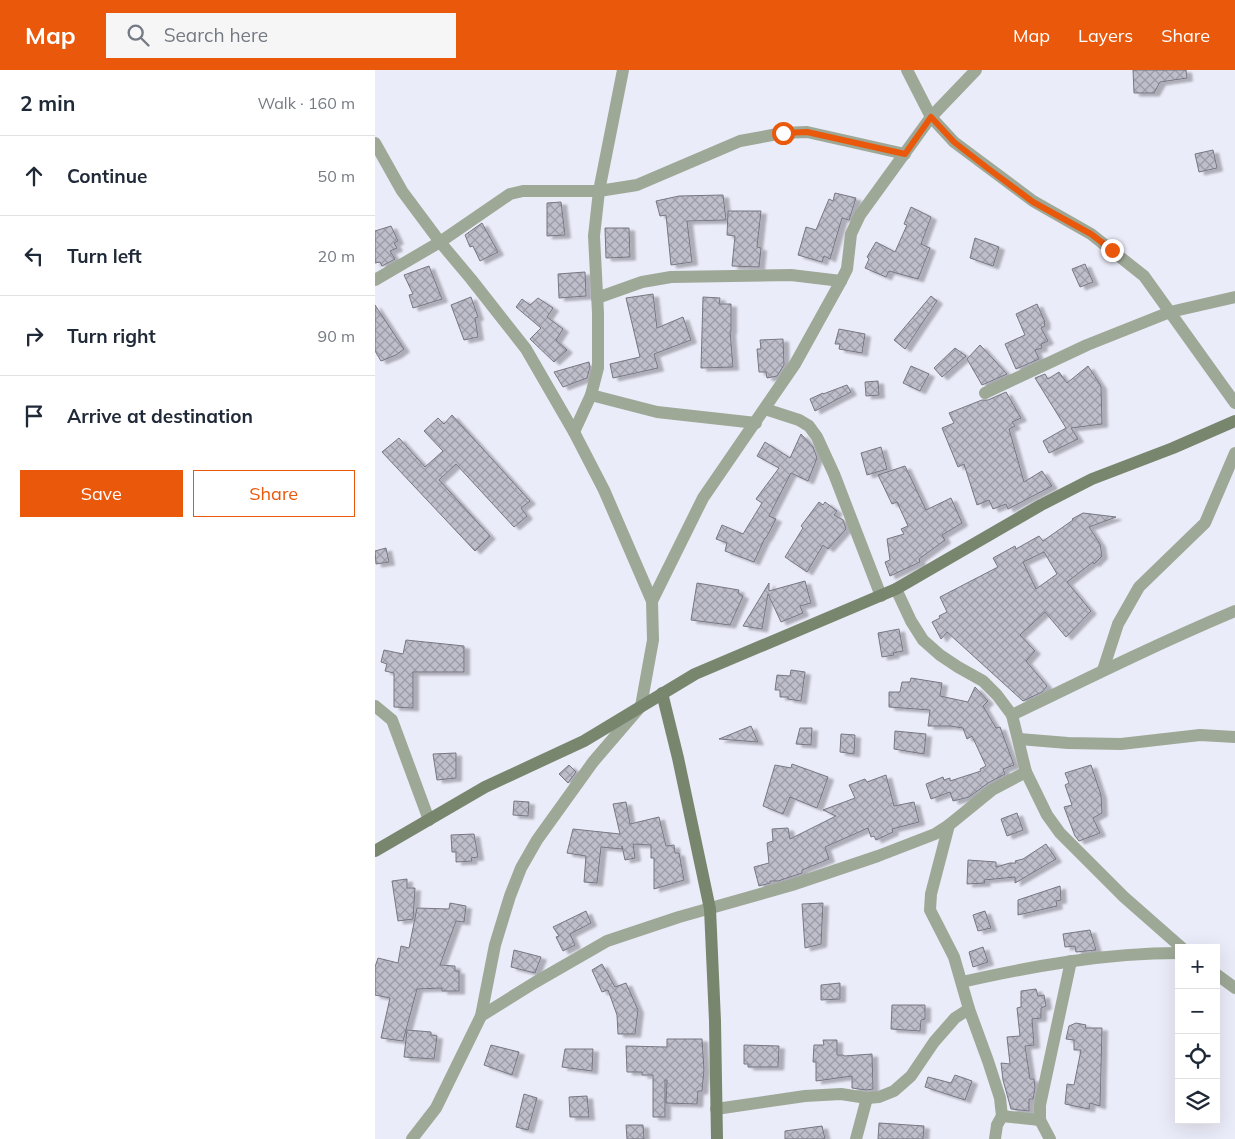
<!DOCTYPE html>
<html lang="en">
<head>
<meta charset="utf-8">
<style>
	body { margin:0; font-family:Mulish,sans-serif; background:#f6f6f7; color:#1f2937 }
	.controls { position:absolute; right:15px; bottom:15px; display:grid; overflow:hidden; border-radius:0px; box-shadow:0 5px 20px #0002 }
	.controls button { width:45px; height:45px; display:grid; place-items:center; padding:0; border:0; border-bottom:1px solid #e0e1e3; background:#fff; color:#1f2937; font:25px sans-serif }
	.stop { position:absolute; width:15px; height:15px; margin:-11px; border:4px solid #ea580c; border-radius:50%; background:#fff }
	.stop.end { background:#ea580c; border-color:#fff; box-shadow:0 1px 5px #0008 }
	.list { margin:0; padding:0; list-style:none }
	h2 { display:flex; justify-content:space-between; align-items:center; height:65px; margin:0; padding:0 20px; font-size:21px }
	h2 small { font-size:16px; font-weight:400; color:#747a83 }
	.list li { display:grid; grid-template-columns:32px 1fr auto; gap:15px; align-items:center; box-sizing:border-box; height:80px; padding:0 20px; border-top:1px solid #e0e1e3 }
	.list b { display:block; font-size:19px; white-space:nowrap }
	.list em { font-size:16px; font-style:normal; color:#747a83 }
	.actions { display:flex; gap:10px; padding:15px 20px }
	.actions a { flex:1; padding:11px 0; border:1px solid #ea580c; border-radius:0px; text-align:center; font-size:18px; color:#ea580c }
	.actions .main { background:#ea580c; color:#fff }
	.icon { flex:none; width:28px; height:28px; fill:none; stroke:currentColor; stroke-width:2; stroke-linecap:round; stroke-linejoin:round }
	.map { position:relative; flex:none; width:860px; height:1069px; overflow:hidden }
	header { display:flex; align-items:center; gap:30px; box-sizing:border-box; height:70px; padding:0 25px; background:#ea580c; color:#fff }
	header strong { font-size:24px }
	nav { display:flex; gap:28px; margin-inline-start:auto; font-size:18px }
	.search { width:350px; height:45px; background:#f6f6f7; display:flex; align-items:center; gap:12px; box-sizing:border-box; padding:0 18px; border-radius:0px; color:#747a83; font-size:19px }
	main { display:flex }
	aside { flex:1; background:#fff }
	.map>svg:first-child { display:block }
	.building { fill:url(#building-cross-hatch); stroke:#767782; fill-rule:evenodd; filter:url(#shadow) }
	.lines { fill:none; stroke-linecap:round; stroke-linejoin:round }
	.street { stroke:#9ea897; stroke-width:12 }
	.secondary { stroke:#79866e; stroke-width:12 }
	.route { stroke:#ea580c; stroke-width:6 }
</style>
</head>
<body>
<header>
<strong>Map</strong>
<div class="search"><svg class="icon" aria-label="search" viewBox="0 0 24 24"><circle cx="10" cy="10" r="6"/><path d="M15 15l6 6"/></svg>Search here</div>
<nav><a>Map</a><a>Layers</a><a>Share</a></nav>
</header>
<main>
<aside>
<h2>2 min<small>Walk · 160 m</small></h2>
<ul class="list">
<li><svg class="icon" aria-label="ahead" viewBox="0 0 24 24"><path d="M12 20V5M6 11l6-6 6 6"/></svg><div><b>Continue</b></div><em>50 m</em></li>
<li><svg class="icon" aria-label="left" viewBox="0 0 24 24"><path d="M17 20v-9H6M10 6l-5 5 5 5"/></svg><div><b>Turn left</b></div><em>20 m</em></li>
<li><svg class="icon" aria-label="right" viewBox="0 0 24 24"><path d="M7 20v-9h11M14 6l5 5-5 5"/></svg><div><b>Turn right</b></div><em>90 m</em></li>
<li><svg class="icon" aria-label="arrive" viewBox="0 0 24 24"><path d="M6 21V4h12l-3 4 3 4H6"/></svg><div><b>Arrive at destination</b></div></li>
</ul>
<div class="actions"><a class="main">Save</a><a>Share</a></div>
</aside>
<div class="map">
<svg width="860" height="1069" viewBox="0 0 860 1069">
	<defs>
		<pattern id="building-cross-hatch" width="8" height="8" patternUnits="userSpaceOnUse" patternTransform="scale(1.25)"><rect width="8" height="8" fill="#bebecb"/><path d="M0 0l8 8M0 8l8-8" fill="none" stroke="#9b9ba6"/></pattern>
		<filter id="shadow"><feDropShadow dx="5.5" dy="3" stdDeviation="1" flood-color="#0004"/></filter>
	</defs>
	<rect width="100%" height="100%" fill="#ebecf9"/>
	<g class="building">
		<path d="M758,0H811L812,8L785,12L779,23H759Z"/>
		<path d="M838,80L842,98L824,102L820,84Z"/>
		<path d="M460,123L481,128L474,150L467,148L455,189L449,186L447,192L423,185L431,157L441,160L454,129L458,131Z"/>
		<path d="M348,125L351,150L312,151L317,192L296,195L291,145L285,146L281,131L304,126Z"/>
		<path d="M186,132L190,165L172,166V133Z"/>
		<path d="M536,137L556,147L546,174L555,178L543,209L514,201L511,207L490,198L494,189L492,187L501,172L520,182L532,155L529,154Z"/>
		<path d="M353,141H386L382,177L386,178L384,197L357,196L360,166L352,165Z"/>
		<path d="M107,153L123,182L105,191L98,176L95,177L90,165Z"/>
		<path d="M16,156L23,171L19,173L22,178L15,181L20,189L7,196L5,192L0,193V161Z"/>
		<path d="M230,158H254L255,187L231,188Z"/>
		<path d="M600,168L624,177L618,196L595,188Z"/>
		<path d="M710,194L718,212L705,217L697,199Z"/>
		<path d="M54,196L67,229L38,238L34,225L38,224L29,205Z"/>
		<path d="M210,202L211,226L184,228L183,204Z"/>
		<path d="M278,224L282,258L308,247L316,270L279,284L283,298L238,308L235,294L265,287L251,228Z"/>
		<path d="M556,226L562,231L530,279L519,270Z"/>
		<path d="M96,227L103,247L100,248L103,267L89,270L76,235Z"/>
		<path d="M328,227L345,228L344,234H356V261H355L358,297L326,298Z"/>
		<path d="M163,228L178,238L172,247L188,259L181,270L192,280L179,292L155,269L166,258L141,237L147,229L155,235Z"/>
		<path d="M662,234L670,252L669,253L670,256L666,258L673,271L666,274L667,278L660,280L664,289L641,299L630,274L650,265L641,244Z"/>
		<path d="M0,235L29,279L21,285L6,291L0,281Z"/>
		<path d="M464,259L490,264L487,283L464,279L465,274H460Z"/>
		<path d="M408,269L409,295L402,306L392,308L391,302H384L382,279H386L385,270Z"/>
		<path d="M605,275L632,304L607,315L592,289Z"/>
		<path d="M580,278L591,286L567,307L559,298Z"/>
		<path d="M214,292L215,297L212,308L188,317L179,302Z"/>
		<path d="M536,296L554,304L545,321L528,313Z"/>
		<path d="M713,296L726,316L727,354L696,358L703,369L674,383L668,371L691,358L660,308L670,304L673,309L684,302L692,313Z"/>
		<path d="M503,311L504,325L491,326L490,312Z"/>
		<path d="M472,315L476,322L440,341L435,329L448,323V324Z"/>
		<path d="M631,322L646,348L637,352L640,356L634,359L649,412L667,401L677,416L633,439L631,434L618,439L614,430L602,435L589,394L583,397L567,358L579,353L574,343L607,330H613Z"/>
		<path d="M77,345L155,431L146,438L152,446L139,457L81,394L64,410L115,466L100,481L7,382L24,368L50,397L68,381L49,361L63,348L69,354Z"/>
		<path d="M426,364L438,377L442,388L433,411L416,403L394,446L401,449L391,468H390L379,492L350,481L352,473L341,469L347,455L368,464L387,433L381,429L404,398L382,386L390,372L415,388Z"/>
		<path d="M506,377L512,399L492,405L486,383Z"/>
		<path d="M530,396L551,440L576,428L587,453L567,465L570,470L544,489L545,492L515,506L510,492L515,490L512,469L529,464L526,459L533,456L522,432L517,434L503,405Z"/>
		<path d="M444,432L448,435L450,432L462,441L459,445L468,450L471,459L453,479L448,475L432,502L410,487L428,458L426,456Z"/>
		<path d="M708,443L741,447L714,457L725,474L727,486L719,494L718,492L692,512L716,541L691,567L670,542L645,565L660,581L651,591L672,616L667,622L648,631L572,562L566,569L557,552L565,548L564,546L572,542L565,527L623,497L618,488L640,476L641,479L664,466L668,471L698,450L697,449ZM669,482L682,504L661,519L648,492Z"/>
		<path d="M11,478L14,492L1,494L0,481Z"/>
		<path d="M430,511L436,533L425,536L428,543L406,552L393,524L387,559L368,556L394,513V521Z"/>
		<path d="M322,513L364,520L363,523L368,526L355,555L316,550Z"/>
		<path d="M524,559L528,581L518,583L519,585L507,587L503,563Z"/>
		<path d="M31,570L89,576V602H38V638L19,637V603L10,601L12,594L6,592L9,580L28,584Z"/>
		<path d="M416,600L430,602L426,631L413,629V627H405V620H400L402,605L415,606Z"/>
		<path d="M536,608L567,613L565,626L593,632L600,617L613,631L608,636L621,658L625,657L639,695L628,699L630,704L613,713L594,727L578,731L575,722L556,729L551,714L568,707L569,710L575,708V711L606,701L605,699L611,696L597,666L592,669L588,658L575,656H553L555,640L514,637V622H525L527,612H535Z"/>
		<path d="M376,656L383,672L344,669Z"/>
		<path d="M425,658H437L436,675L421,674Z"/>
		<path d="M520,661L551,664L549,684L519,679Z"/>
		<path d="M466,664L480,665L479,684L465,682Z"/>
		<path d="M81,683V708L62,710L58,684Z"/>
		<path d="M417,694L453,707L442,738L415,727L408,744L388,736L400,695L416,698Z"/>
		<path d="M194,695L201,702L193,713L184,704Z"/>
		<path d="M716,695L726,725L727,743L718,748L725,763L704,771L700,766L689,737L697,735L690,715L694,713L690,703Z"/>
		<path d="M511,705L519,736L539,732L544,752L517,759L518,762L501,770L499,766L496,767L493,758L450,777L454,789L427,800V803L403,811H395V813L384,816L379,797L394,793L392,773L398,771L397,759L413,758L415,769L461,746L448,740L480,728L474,715L490,709L492,712Z"/>
		<path d="M139,731L154,732L153,746L138,745Z"/>
		<path d="M251,732L255,754L284,747L291,776L299,775L300,783H304L309,810L279,819V788H276V775L258,774L260,788L250,790L247,776V779L226,777L222,813L209,812L211,786L192,783L198,759L245,764L238,734Z"/>
		<path d="M642,743L648,760L632,766L626,749Z"/>
		<path d="M99,764L103,787L96,788L97,791L81,792V782H77L76,765Z"/>
		<path d="M671,774L681,789L640,813V807L609,810L610,813L592,814L593,790L621,792V797L635,793H641L640,791L648,789Z"/>
		<path d="M32,809V818H40L38,849L23,851L17,811Z"/>
		<path d="M685,816L686,830L681,831L682,836L643,845V830Z"/>
		<path d="M75,833L91,836L89,852L81,851L65,895L80,896V901H84V921H67V918L42,919L28,971L6,968L15,928L0,925V897L3,888L23,893L26,876L34,878L42,838L74,839Z"/>
		<path d="M448,833L446,874L430,878L427,834Z"/>
		<path d="M211,841L216,853L195,864L200,875L188,881L181,867L184,866L178,857Z"/>
		<path d="M610,841L616,858L603,861L598,845Z"/>
		<path d="M715,860L721,880L701,882L700,876L690,877L688,864Z"/>
		<path d="M608,877L613,892L598,897L594,882Z"/>
		<path d="M139,880L166,887L160,903L136,897Z"/>
		<path d="M227,894L240,917L251,913L263,940L260,964H243L242,945L233,920L227,922L217,900Z"/>
		<path d="M465,913V929L446,930V915Z"/>
		<path d="M661,919L663,926L669,925L671,936L666,938V948L657,949L659,975L650,976L655,1009H659L660,1018L658,1029H654V1041L636,1039L628,1010L626,993L635,994L632,967L645,966L642,938L646,937V921Z"/>
		<path d="M517,935H550V949L546,950L545,961L516,959Z"/>
		<path d="M701,953L711,955L710,958H727L725,1036L715,1033L714,1039L690,1034L692,1014L699,1015L706,980H699V970L691,969L694,956Z"/>
		<path d="M32,960L56,962V965L62,966L59,989L29,987Z"/>
		<path d="M292,969H327L329,1000L327,1021H323L322,1034L291,1033L292,1010H290V1047H278V1005H267V1002H252L251,976L292,977Z"/>
		<path d="M448,970H462V985H468L469,986L497,984L498,1019L491,1020L477,1018V1006L441,1011V992H438L439,975H449Z"/>
		<path d="M116,975L144,982L137,1005L109,995Z"/>
		<path d="M369,975L404,976L403,997H373V994H369Z"/>
		<path d="M190,979H218L217,1001L187,997Z"/>
		<path d="M580,1005L597,1011L590,1030L550,1017L553,1007L576,1013Z"/>
		<path d="M149,1024L162,1028L153,1060L141,1057Z"/>
		<path d="M212,1026L214,1047H195L194,1027Z"/>
		<path d="M504,1053L549,1056L548,1069H503Z"/>
		<path d="M251,1055H268L269,1069H252Z"/>
		<path d="M447,1056L450,1069H410V1061Z"/>
	</g>
	<g class="lines">
		<g class="street">
			<path d="M532,0L556,47L579,72L658,131L716,164L769,206L860,333"/>
			<path d="M0,73L27,121L65,172L96,209L151,279L199,362L229,420L277,531L278,570L266,636L218,692L162,770L146,798L135,826L120,875L106,946L61,1038L37,1069"/>
			<path d="M0,210L65,172L135,124L148,121H224L262,115L365,71L408,63L432,62L530,84"/>
			<path d="M222,228L267,212L296,207L416,205L466,211"/>
			<path d="M610,323L712,275L795,242L860,227"/>
			<path d="M216,325L282,342L381,353"/>
			<path d="M390,339L424,350L434,356L442,367L459,404L506,526"/>
			<path d="M199,362L216,325L223,298V243L219,166L224,121L248,0"/>
			<path d="M521,519L536,551L548,570L565,585L583,597L608,611L622,625L637,645L651,702L672,745L685,763L749,827L807,878"/>
			<path d="M277,531L328,428L420,294L466,211L472,199L476,164L485,145L556,47L601,0"/>
			<path d="M728,600L743,554L764,517L830,453L860,383"/>
			<path d="M0,636L17,650L54,750"/>
			<path d="M637,645C711,609 784,573 860,541"/>
			<path d="M644,669L693,673L746,674L825,665L860,667"/>
			<path d="M574,755L556,824L555,840L579,887L594,939L613,991L625,1028L627,1046L622,1055L620,1069"/>
			<path d="M841,904L860,918"/>
			<path d="M587,912C658,896 730,883 804,883"/>
			<path d="M106,946L159,913L232,871L304,847L417,815L503,786L560,764L574,755L617,720L651,702"/>
			<path d="M341,1039L430,1026L466,1024L492,1028L504,1027L519,1021L536,1006L559,972L580,948L594,939"/>
			<path d="M627,1046L665,1050"/>
			<path d="M481,1069L492,1028"/>
			<path d="M675,1069L665,1050V1035L696,891"/>
		</g>
		<g class="secondary">
			<path d="M287,623L303,688L335,839L340,951L342,1069"/>
			<path d="M0,781L110,717L209,671L320,604L521,519L666,435L717,409L798,378L860,351"/>
		</g>
	</g>
	<g class="lines">
		<path class="route" d="M408,63L432,62L530,84L556,47L579,72L615,100L658,132L716,164L737,180"/>
	</g>
</svg>
<div class="controls">
<button>+</button>
<button>−</button>
<button><svg class="icon" aria-label="locate" viewBox="0 0 24 24"><circle cx="12" cy="12" r="6"/><path d="M12 2v4M12 18v4M2 12h4M18 12h4"/></svg></button>
<button><svg class="icon" aria-label="layers" viewBox="0 0 24 24"><path d="M12 4l9 5-9 5-9-5zM3 14l9 5 9-5"/></svg></button>
</div>
<div class="stop" style="left:408px;top:63px"></div>
<div class="stop end" style="left:737px;top:180px"></div>
</div>
</main>
</body>
</html>
